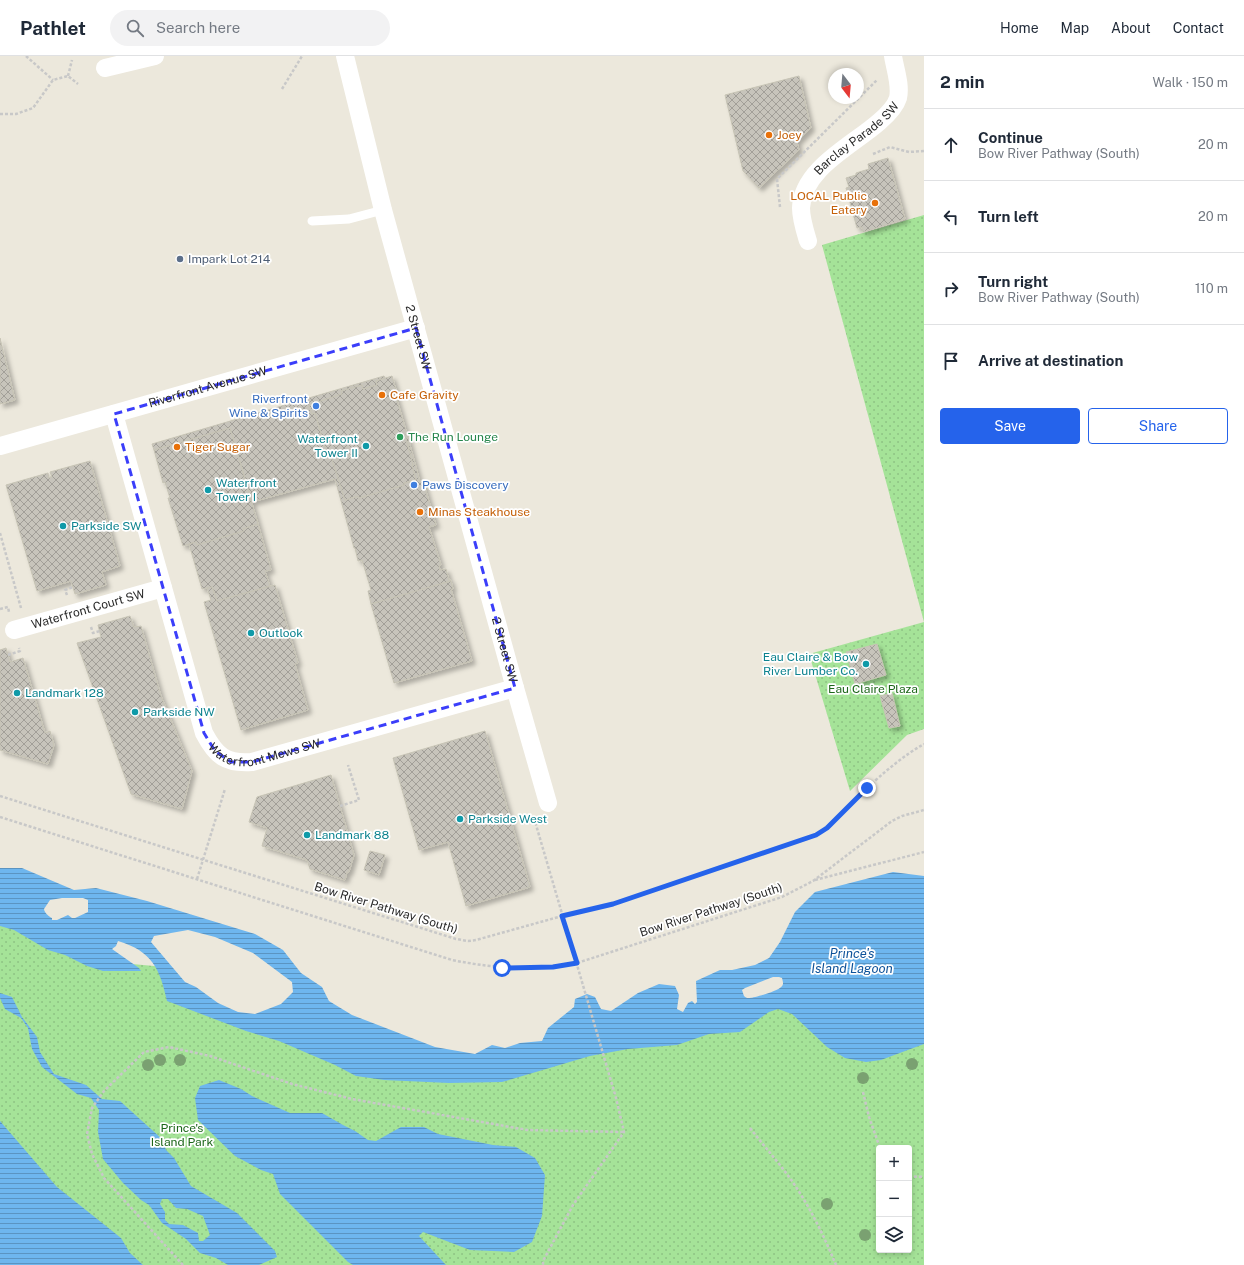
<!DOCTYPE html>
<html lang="en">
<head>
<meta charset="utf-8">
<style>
	body { margin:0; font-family:"Public Sans",sans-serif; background:#f2f2f3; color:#1f2937 }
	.controls { position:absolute; right:12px; bottom:12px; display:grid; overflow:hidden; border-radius:4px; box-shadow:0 2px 6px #0003 }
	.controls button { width:36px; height:36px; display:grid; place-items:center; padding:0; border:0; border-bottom:1px solid #e0e1e3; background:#fff; color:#1f2937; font:20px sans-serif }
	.compass { position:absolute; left:828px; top:12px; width:36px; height:36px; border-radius:50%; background:#fff; box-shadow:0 2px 6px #0003; rotate:164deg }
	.stop { position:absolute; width:12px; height:12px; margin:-9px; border:3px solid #2563eb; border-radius:50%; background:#fff }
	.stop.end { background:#2563eb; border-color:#fff; box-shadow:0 1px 4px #0008 }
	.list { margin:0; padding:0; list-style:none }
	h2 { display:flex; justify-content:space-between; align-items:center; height:52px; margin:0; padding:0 16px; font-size:17px }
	h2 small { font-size:13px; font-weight:400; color:#747a83 }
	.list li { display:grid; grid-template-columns:26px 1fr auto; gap:12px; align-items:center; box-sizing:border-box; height:72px; padding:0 16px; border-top:1px solid #e0e1e3 }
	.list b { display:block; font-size:15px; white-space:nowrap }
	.list p { margin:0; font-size:13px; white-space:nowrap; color:#747a83 }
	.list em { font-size:13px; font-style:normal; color:#747a83 }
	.actions { display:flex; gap:8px; padding:12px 16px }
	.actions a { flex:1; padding:9px 0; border:1px solid #2563eb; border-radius:4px; text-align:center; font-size:14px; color:#2563eb }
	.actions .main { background:#2563eb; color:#fff }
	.icon { flex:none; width:22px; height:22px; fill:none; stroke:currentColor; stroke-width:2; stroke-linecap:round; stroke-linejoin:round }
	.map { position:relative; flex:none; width:924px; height:1209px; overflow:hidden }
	header { display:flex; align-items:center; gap:24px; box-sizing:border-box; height:56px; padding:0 20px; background:#fff; border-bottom:1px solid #e0e1e3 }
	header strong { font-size:19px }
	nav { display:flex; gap:22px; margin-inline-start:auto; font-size:14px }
	.search { width:280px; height:36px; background:#f2f2f3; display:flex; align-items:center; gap:10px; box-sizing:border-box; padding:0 14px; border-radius:22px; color:#747a83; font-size:15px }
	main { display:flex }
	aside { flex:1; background:#fff }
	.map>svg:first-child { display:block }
	.park { fill:url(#park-dots); fill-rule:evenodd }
	.water { fill:url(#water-rules); fill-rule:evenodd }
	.building { fill:url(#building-cross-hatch); stroke:#c7c4b5; filter:url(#shadow) }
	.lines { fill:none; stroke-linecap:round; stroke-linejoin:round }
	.path { stroke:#c8c8c8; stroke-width:2.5; stroke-dasharray:3 2; stroke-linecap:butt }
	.lane { stroke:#fff; stroke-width:9 }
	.street { stroke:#fff; stroke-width:18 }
	.tree { fill:#7aa171 }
	.route { stroke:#2563eb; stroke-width:5 }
	.marked { fill:none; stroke:#3b3efa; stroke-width:3; stroke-dasharray:8 5; stroke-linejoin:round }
	.food-dot { fill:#e8710a; stroke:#fff; stroke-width:1.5 }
	.service-dot { fill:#5c6f8a; stroke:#fff; stroke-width:1.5 }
	.shop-dot { fill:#3f7fe0; stroke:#fff; stroke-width:1.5 }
	.leisure-dot { fill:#2e9e5b; stroke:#fff; stroke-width:1.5 }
	.culture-dot { fill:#0f9aa8; stroke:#fff; stroke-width:1.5 }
	.labels { text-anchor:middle; stroke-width:3.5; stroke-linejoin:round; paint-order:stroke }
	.food-label { font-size:12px; fill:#c56008; stroke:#fff; text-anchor:start }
	.street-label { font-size:12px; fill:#2a2a2a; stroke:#fff }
	.service-label { font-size:12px; fill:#4e5e75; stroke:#fff; text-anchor:start }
	.shop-label { font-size:12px; fill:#366cbe; stroke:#fff; text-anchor:end }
	.leisure-label { font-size:12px; fill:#27864d; stroke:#fff; text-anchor:start }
	.culture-label { font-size:12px; fill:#0d838f; stroke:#fff; text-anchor:start }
	.park-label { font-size:12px; fill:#1d671a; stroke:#fff }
	.water-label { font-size:13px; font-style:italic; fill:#0d529a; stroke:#fff }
</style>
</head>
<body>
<header>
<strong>Pathlet</strong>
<div class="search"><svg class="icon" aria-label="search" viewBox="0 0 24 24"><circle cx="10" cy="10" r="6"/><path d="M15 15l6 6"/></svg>Search here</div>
<nav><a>Home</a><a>Map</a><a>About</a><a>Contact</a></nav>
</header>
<main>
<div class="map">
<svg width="924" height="1209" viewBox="0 0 924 1209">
	<defs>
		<pattern id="park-dots" width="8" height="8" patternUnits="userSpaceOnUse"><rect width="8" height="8" fill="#a5e398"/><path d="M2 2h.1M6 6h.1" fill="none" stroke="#8ec383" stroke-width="1.8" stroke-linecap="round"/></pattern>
		<pattern id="water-rules" width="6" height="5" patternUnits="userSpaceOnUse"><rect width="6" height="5" fill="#6eb6ee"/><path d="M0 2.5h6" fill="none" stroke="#5b94c1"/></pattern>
		<pattern id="building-cross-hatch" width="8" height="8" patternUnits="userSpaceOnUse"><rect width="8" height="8" fill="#c7c4bb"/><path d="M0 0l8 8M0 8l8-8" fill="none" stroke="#a29f98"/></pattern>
		<filter id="shadow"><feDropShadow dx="3.5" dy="3.5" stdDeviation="2" flood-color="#0004"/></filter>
	</defs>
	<rect width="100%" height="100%" fill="#ece8dc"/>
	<g class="park">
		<path d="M924,159V673L907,679L850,735L809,598L924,566L822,189Z"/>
		<path d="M0,865L88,904L165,911L205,949L449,1021L754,948L924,979V1209H130L0,1077ZM879,1092H909V1194H879Z"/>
	</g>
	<g class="water">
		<path d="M0,812H22L74,834L96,832L147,845L255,878L283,894L301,917L322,931L329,945L352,959L435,991L475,998L492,989L505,992L520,987L542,985L548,972L574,951L575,943L587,938L595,941L601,953L611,955L638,937L659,928L675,930L679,939L677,953L683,956L688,947L692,945L695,948L697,946L696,925L720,914H732L755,909L769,902L780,886L795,856L815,836L893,816L924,820V988L881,1004L866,1006L845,1002L827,991L792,958L778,953L769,956L740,976L709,978L677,989L628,993L590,1000L502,1026L449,1027L384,1024L356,1020L335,1009L279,985L246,975L167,945C160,913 152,895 118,885L116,890L112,893L139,912L141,915H103L87,910L65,899L48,894L14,874L0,870ZM62,842H83L88,844V856L75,862H72L68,859L57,864H52V862C49,861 44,856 44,853L50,844ZM188,874L215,881L253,897L292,926L293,936L281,948L255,958L238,956L218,947L196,931L185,926L151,886L154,880ZM773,921H779L782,922C783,926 784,929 781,931C778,935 754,942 750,942C746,942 747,942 744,940L742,934L745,932Z"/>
		<path d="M0,937L12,941L22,961L37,981L40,996L54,1018L86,1029L102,1043L120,1045L162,1083L166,1094L174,1102L191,1130L237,1157L275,1195L277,1201L259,1209H228L216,1202L200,1197L186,1183L162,1167L149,1149L141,1144L123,1127L103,1103L98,1076L99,1054L91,1042L77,1038L42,1011L32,993L28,972L21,962L5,953L0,942ZM168,1143L176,1152L187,1153L203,1160L210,1179L203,1185H199L198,1177L183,1169L169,1168L165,1164V1156L160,1148L162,1143Z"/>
		<path d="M219,1024L241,1033L252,1040L290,1057H322L343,1069L355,1075L368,1084L376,1085L401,1071H424L438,1078L493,1089L516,1091L535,1102L545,1119L542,1160L532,1186L514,1196L470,1194L423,1176L419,1180L446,1209H353L348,1206L280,1138L273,1118L261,1114L235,1100L198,1064L195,1042L200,1030Z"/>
		<path d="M0,1065L57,1131L121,1182L130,1197L143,1209H0Z"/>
	</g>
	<g class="building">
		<path d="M799,20L811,72L797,86L799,94L759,132L743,115L725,39Z"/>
		<path d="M888,102L905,163L863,176L862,171L857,172L846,132L849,131L846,122L856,119V117L869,113L868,108Z"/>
		<path d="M0,282L15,344L0,348Z"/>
		<path d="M384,320L385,322L376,325L377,329L363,333L362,329L341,335L342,338L309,349L312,358L315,357L328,401L331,400L345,444L358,440L359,442L404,429V427L416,424L412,409H413L405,379L407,378L420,426L423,425L436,469L429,471L441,509H439L440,514L446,513L449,524H451V525L371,548L368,535L371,534L362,504L358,505L355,492H354L335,423L252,446L230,372L154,394L152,388Z"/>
		<path d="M392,320L397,337H395L407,378L405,379L413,409H412L416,424L404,427V429L359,442L358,440L345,444L331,400L328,401L315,357L312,358L309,349L342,338L341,335L362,329L363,333L377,329L376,325Z"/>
		<path d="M230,372L258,468L243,473L244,475L197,489L196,486L183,490L168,442H170L165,426L163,427L154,394Z"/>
		<path d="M90,405L120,510L102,516L106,529L75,538L71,525L37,535L6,429L48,417L49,422L52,421L50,416Z"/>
		<path d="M258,468L271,514L265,515L270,530L217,545L212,531L202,533L189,488L196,486L197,489L244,475L243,473Z"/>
		<path d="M451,525L453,533H451L472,605L394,627L371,548Z"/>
		<path d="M275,529L298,607L295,608L308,654L241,674L204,546L211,544L207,532L212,531L217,545Z"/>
		<path d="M130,560L134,571L141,570L161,640L192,715L182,753L131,738L77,587L101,581L98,569Z"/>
		<path d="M877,588L886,619L855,628L846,596Z"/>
		<path d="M6,592L10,606L23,602L45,677L50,675L54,689L48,708L0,694V594Z"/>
		<path d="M892,637L900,670L889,672L880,640Z"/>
		<path d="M485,675L530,831L466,850L448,786L419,794L393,702Z"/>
		<path d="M331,719L354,799L349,816H347L345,824L310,813L307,804L262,790L267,772L249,766L257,741Z"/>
		<path d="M370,795L385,799L379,819L364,814Z"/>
	</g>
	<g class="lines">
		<g class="path">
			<path d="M26,0L53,24"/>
			<path d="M68,20L72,4"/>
			<path d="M282,33L302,0"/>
			<path d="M0,58H16L33,52L53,24L68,20L78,28"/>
			<path d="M873,98L890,91L909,96L924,95"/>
			<path d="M780,151L777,123L877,24"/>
			<path d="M0,477L21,552"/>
			<path d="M67,539L65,534L73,531"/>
			<path d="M0,553L8,551L9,556"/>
			<path d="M91,571L93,577L100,575"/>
			<path d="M8,599L20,595L19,592"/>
			<path d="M0,740L456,883L468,885L476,884L562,860L613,848L816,779C834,766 849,749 866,733C882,718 904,699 924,688"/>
			<path d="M340,750L359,744L348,709"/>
			<path d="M0,761L452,904C497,913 532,914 577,907L782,841L813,825L892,765L902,760L924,754"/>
			<path d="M534,762L616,1042L624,1076L573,1149L543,1205V1209"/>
			<path d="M197,823L225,733"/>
			<path d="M815,824L924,796"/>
			<path d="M863,1036L869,1061L880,1092"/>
			<path d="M750,1072C764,1090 779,1107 792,1125C810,1151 824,1180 836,1209"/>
			<path d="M909,1120L919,1121L924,1120"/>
			<path d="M183,1209L104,1122L92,1098L87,1078L92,1052L104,1035L144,996L169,991L210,1000L292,1028L352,1043L527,1074L624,1076"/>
		</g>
		<path class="lane" d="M312,165L349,163L383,154"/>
		<g class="street">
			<path id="s1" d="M345,0L383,154L515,632L548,747"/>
			<path d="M105,12L155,0"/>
			<path id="s2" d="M808,185C805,175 801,163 801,152C802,113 853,89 879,66C886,60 895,52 898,42C901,29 895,13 893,0"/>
			<path id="s3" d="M114,358L204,677C216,700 226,708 252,706L515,632"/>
			<path id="s4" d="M0,390L416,272"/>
			<path id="s5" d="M14,574L163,532"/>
		</g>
	</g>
	<g class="tree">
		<circle cx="160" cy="1004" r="6"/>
		<circle cx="180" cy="1004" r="6"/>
		<circle cx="912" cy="1008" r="6"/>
		<circle cx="148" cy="1009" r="6"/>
		<circle cx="863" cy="1022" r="6"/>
		<circle cx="827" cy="1148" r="6"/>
		<circle cx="865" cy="1179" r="6"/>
	</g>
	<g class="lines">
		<path class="route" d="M502,912L553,911L577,907L562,860L613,848L816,779L827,772L867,732"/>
	</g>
	<path class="marked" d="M416,272L515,632L252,706H231L215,695L204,677L114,358Z"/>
	<g class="food-dot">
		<circle cx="769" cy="79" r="4"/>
		<circle cx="875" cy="147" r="4"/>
		<circle cx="382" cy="339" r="4"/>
		<circle cx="177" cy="391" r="4"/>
		<circle cx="420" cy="456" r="4"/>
	</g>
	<circle class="service-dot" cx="180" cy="203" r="4"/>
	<g class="shop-dot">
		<circle cx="316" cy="350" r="4"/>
		<circle cx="414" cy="429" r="4"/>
	</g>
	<circle class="leisure-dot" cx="400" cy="381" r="4"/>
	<g class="culture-dot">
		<circle cx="366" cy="390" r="4"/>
		<circle cx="208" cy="434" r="4"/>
		<circle cx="63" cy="470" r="4"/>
		<circle cx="251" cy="577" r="4"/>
		<circle cx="866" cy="608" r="4"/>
		<circle cx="17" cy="637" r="4"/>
		<circle cx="135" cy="656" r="4"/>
		<circle cx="460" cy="763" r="4"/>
		<circle cx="307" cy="779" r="4"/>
	</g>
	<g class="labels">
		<g class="food-label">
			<text x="777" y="83">Joey</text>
			<text x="867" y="144" text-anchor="end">LOCAL Public<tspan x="867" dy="14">Eatery</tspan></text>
			<text x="390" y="343">Cafe Gravity</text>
			<text x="185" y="395">Tiger Sugar</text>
			<text x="428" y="460">Minas Steakhouse</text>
		</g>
		<g class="street-label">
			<text dy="4" stroke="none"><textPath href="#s2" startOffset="126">Barclay Parade SW</textPath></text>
			<text dy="4" stroke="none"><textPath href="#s1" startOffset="291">2 Street SW</textPath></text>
			<text dy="4" stroke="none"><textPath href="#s4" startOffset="216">Riverfront Avenue SW</textPath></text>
			<text dy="4" stroke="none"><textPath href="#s5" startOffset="77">Waterfront Court SW</textPath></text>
			<text dy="4" stroke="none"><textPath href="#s1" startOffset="615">2 Street SW</textPath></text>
			<text dy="4" stroke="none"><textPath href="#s3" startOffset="404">Waterfront Mews SW</textPath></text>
			<text transform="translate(386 852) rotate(17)" y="4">Bow River Pathway (South)</text>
			<text transform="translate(711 854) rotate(-18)" y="4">Bow River Pathway (South)</text>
		</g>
		<g class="service-label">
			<text x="188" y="207">Impark Lot 214</text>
		</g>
		<g class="shop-label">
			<text x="308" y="347">Riverfront<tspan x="308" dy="14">Wine &amp; Spirits</tspan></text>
			<text x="422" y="433" text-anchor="start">Paws Discovery</text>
		</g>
		<g class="leisure-label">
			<text x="408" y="385">The Run Lounge</text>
		</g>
		<g class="culture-label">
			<text x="358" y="387" text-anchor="end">Waterfront<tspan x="358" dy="14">Tower II</tspan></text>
			<text x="216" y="431">Waterfront<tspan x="216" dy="14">Tower I</tspan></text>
			<text x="71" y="474">Parkside SW</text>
			<text x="259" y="581">Outlook</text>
			<text x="858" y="605" text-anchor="end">Eau Claire &amp; Bow<tspan x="858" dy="14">River Lumber Co.</tspan></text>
			<text x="25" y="641">Landmark 128</text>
			<text x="143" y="660">Parkside NW</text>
			<text x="468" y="767">Parkside West</text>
			<text x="315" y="783">Landmark 88</text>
		</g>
		<g class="park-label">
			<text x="873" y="637">Eau Claire Plaza</text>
			<text x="182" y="1076">Prince's<tspan x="182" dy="14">Island Park</tspan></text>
		</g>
		<g class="water-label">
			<text x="852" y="902">Prince's<tspan x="852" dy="15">Island Lagoon</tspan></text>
		</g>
	</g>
</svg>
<div class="controls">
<button>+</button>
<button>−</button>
<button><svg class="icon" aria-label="layers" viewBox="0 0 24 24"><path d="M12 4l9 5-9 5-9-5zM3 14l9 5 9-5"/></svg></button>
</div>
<svg class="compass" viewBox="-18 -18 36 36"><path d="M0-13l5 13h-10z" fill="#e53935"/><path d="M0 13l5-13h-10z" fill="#747a83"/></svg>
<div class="stop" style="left:502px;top:912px"></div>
<div class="stop end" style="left:867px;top:732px"></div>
</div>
<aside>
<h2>2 min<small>Walk · 150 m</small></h2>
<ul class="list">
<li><svg class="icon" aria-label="ahead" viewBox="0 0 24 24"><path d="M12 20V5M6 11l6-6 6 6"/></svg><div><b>Continue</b><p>Bow River Pathway (South)</p></div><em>20 m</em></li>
<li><svg class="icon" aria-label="left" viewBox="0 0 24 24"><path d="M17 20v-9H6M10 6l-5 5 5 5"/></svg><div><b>Turn left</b></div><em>20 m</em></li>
<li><svg class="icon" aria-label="right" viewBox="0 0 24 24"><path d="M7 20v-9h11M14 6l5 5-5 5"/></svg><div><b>Turn right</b><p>Bow River Pathway (South)</p></div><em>110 m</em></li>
<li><svg class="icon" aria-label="arrive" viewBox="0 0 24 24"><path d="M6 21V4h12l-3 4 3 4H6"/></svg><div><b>Arrive at destination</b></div></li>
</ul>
<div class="actions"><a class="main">Save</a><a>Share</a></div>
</aside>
</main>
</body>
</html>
